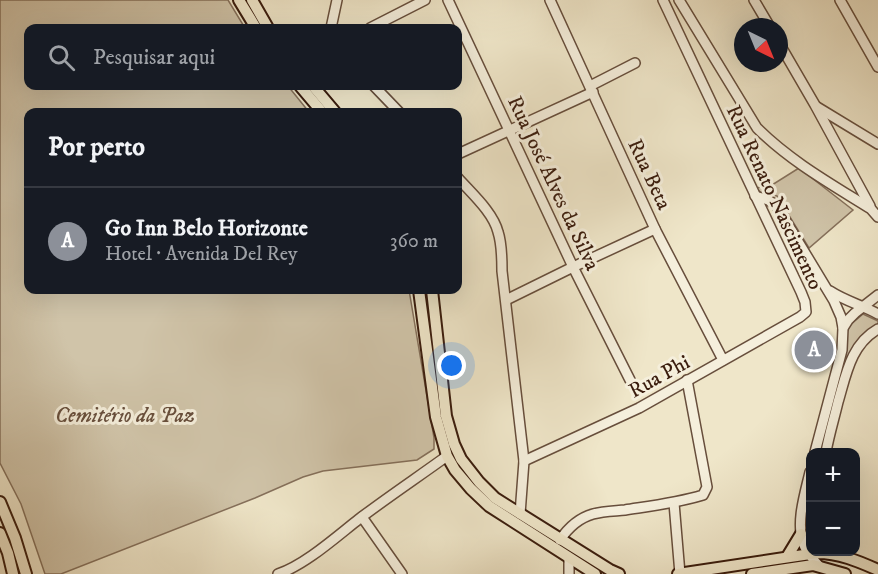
<!DOCTYPE html>
<html lang="pt">
<head>
<meta charset="utf-8">
<style>
	body { margin:0; font-family:"IM FELL DW Pica",serif; background:#242831; color:#f1f3f6 }
	.controls { position:absolute; right:18px; bottom:18px; display:grid; overflow:hidden; border-radius:12px; box-shadow:0 6px 24px #0002 }
	.controls button { width:54px; height:54px; display:grid; place-items:center; padding:0; border:0; border-bottom:2px solid #363941; background:#171b24; color:#f1f3f6; font:30px sans-serif }
	.compass { position:absolute; left:734px; top:18px; width:54px; height:54px; border-radius:50%; background:#171b24; box-shadow:0 6px 24px #0002; rotate:137deg }
	.you { position:absolute; left:452px; top:366px; width:21px; height:21px; margin:-15px; border:4px solid #fff; border-radius:50%; background:#1a73e8; box-shadow:0 0 0 9px #1a73e833 }
	.badge { display:grid; place-items:center; width:39px; height:39px; border-radius:50%; background:#8c9099; color:#fff; font-size:20px; font-weight:700 }
	.pin { position:absolute; translate:-50% -50%; border:3px solid #fff; box-shadow:0 2px 6px #0006 }
	.list { margin:0; padding:0; list-style:none }
	h2 { display:flex; justify-content:space-between; align-items:center; height:78px; margin:0; padding:0 24px; font-size:26px }
	h2 small { font-size:20px; font-weight:400; color:#9ea1a6 }
	.list li { display:grid; grid-template-columns:39px 1fr auto; gap:18px; align-items:center; box-sizing:border-box; height:108px; padding:0 24px; border-top:2px solid #363941 }
	.list b { display:block; font-size:22px; white-space:nowrap }
	.list p { margin:0; font-size:20px; white-space:nowrap; color:#9ea1a6 }
	.list em { font-size:20px; font-style:normal; color:#9ea1a6 }
	.icon { flex:none; width:33px; height:33px; fill:none; stroke:currentColor; stroke-width:2; stroke-linecap:round; stroke-linejoin:round }
	.map { position:relative; flex:none; width:878px; height:574px; overflow:hidden }
	.search { position:absolute; background:#171b24; box-shadow:0 6px 24px #0002; left:24px; top:24px; width:438px; height:66px; display:flex; align-items:center; gap:15px; box-sizing:border-box; padding:0 21px; border-radius:12px; color:#9ea1a6; font-size:22px }
	.panel { position:absolute; background:#171b24; box-shadow:0 6px 24px #0002; left:24px; top:108px; width:438px; height:186px; border-radius:12px }
	.map>svg:first-child { display:block }
	.green { fill:#d0c4a9; stroke:#85705b; stroke-width:1.5 }
	.lines { fill:none; stroke-linecap:round; stroke-linejoin:round }
	.minor-casing { stroke:#674e3c; stroke-width:12 }
	.major-casing { stroke:#3a1c0d; stroke-width:14 }
	.minor { stroke:#f5efdc; stroke-width:9 }
	.major { stroke:#efe6c9; stroke-width:10 }
	.labels { text-anchor:middle; stroke-width:6; stroke-linejoin:round; paint-order:stroke }
	.street-label { font-size:21px; fill:#3a1c0d; stroke:#f5efdc }
	.park-label { font-size:21px; font-style:italic; fill:#674e3c; stroke:#f5efdc }
</style>
</head>
<body>
<div class="map">
<svg width="878" height="574" viewBox="0 0 878 574">
	<rect width="100%" height="100%" fill="#efe6c9"/>
	<filter id="stains"><feTurbulence type="fractalNoise" baseFrequency=".00333" numOctaves="4"/><feColorMatrix values="0 0 0 0 .2 0 0 0 0 .09 0 0 0 0 .02 0 0 0 .5 -.17"/></filter>
	<radialGradient id="worn" r=".72"><stop offset=".6" stop-color="#630" stop-opacity="0"/><stop offset="1" stop-color="#630" stop-opacity=".3"/></radialGradient>
	<g class="green">
		<path d="M0,0H228L245,28H28V86H288L309,112H28V290H409L434,438V449L417,460L323,471L303,477L255,498L61,574H45L21,504L0,463Z"/>
		<path d="M799,168L853,210L809,248L777,196L760,192L756,188L772,185Z"/>
		<path d="M863,314L878,321V328L848,361C843,354 844,334 849,327C852,322 859,318 863,314Z"/>
	</g>
	<g class="lines">
		<defs>
			<g id="minor">
				<path d="M448,0L573,267L630,380"/>
				<path d="M550,0L655,229L723,360"/>
				<path d="M679,0L757,128C790,161 831,184 871,209L878,217"/>
				<path d="M754,0L770,27"/>
				<path d="M840,0L878,67"/>
				<path d="M331,28L337,0"/>
				<path d="M370,28L425,0"/>
				<path d="M779,43L815,105L870,206"/>
				<path d="M374,86L399,112"/>
				<path d="M590,86L635,63"/>
				<path d="M817,107L878,144"/>
				<path d="M458,154L593,92"/>
				<path d="M458,178C471,193 493,212 498,232C502,244 502,258 502,271L524,461L520,514"/>
				<path d="M755,196L768,200L776,205L834,301L841,317L843,328"/>
				<path d="M830,291C845,301 862,305 878,314"/>
				<path d="M506,300L573,267L655,229"/>
				<path d="M815,452L842,350L843,328L848,320L855,313L878,295"/>
				<path d="M826,452C829,435 834,419 838,402C846,375 851,344 878,329"/>
				<path d="M524,461L639,408L800,317L806,312L805,302L801,292L663,0"/>
				<path d="M810,472C805,494 796,521 803,543C806,552 813,559 819,566"/>
				<path d="M674,503L680,574"/>
				<path d="M362,517L402,574"/>
				<path d="M560,540C568,528 579,518 593,514C603,511 615,511 625,510C651,506 677,503 703,495L707,487L687,380"/>
				<path d="M569,558V574"/>
				<path d="M278,574C305,565 336,537 359,519C388,497 418,477 447,456"/>
			</g>
			<g id="major">
				<path d="M239,0L256,28"/>
				<path d="M252,0L268,28"/>
				<path d="M300,86L322,112"/>
				<path d="M313,86L335,112"/>
				<path d="M419,290L436,417L447,456L455,470L471,489L489,506L595,574"/>
				<path d="M432,290L446,416L454,444L461,459L479,482L495,498L610,570L619,574"/>
				<path d="M0,502L15,538L26,574"/>
				<path d="M0,533L8,553L13,574"/>
				<path d="M787,557L801,534"/>
				<path d="M678,574L817,553C839,553 858,561 878,570"/>
				<path d="M752,574L813,565L845,574"/>
			</g>
		</defs>
		<use href="#minor" class="minor-casing"/>
		<use href="#major" class="major-casing"/>
		<use href="#minor" class="minor"/>
		<use href="#major" class="major"/>
	</g>
	<g class="labels">
		<g class="street-label">
			<text transform="translate(650 174) rotate(65)" y="7">Rua Beta</text>
			<text transform="translate(554 183) rotate(65)" y="7">Rua José Alves da Silva</text>
			<text transform="translate(775 197) rotate(65)" y="7">Rua Renato Nascimento</text>
			<text transform="translate(659 376) rotate(-29)" y="7">Rua Phi</text>
		</g>
		<g class="park-label">
			<text x="125" y="422">Cemitério da Paz</text>
		</g>
	</g>
	<rect width="100%" height="100%" filter="url(#stains)"/>
	<rect width="100%" height="100%" fill="url(#worn)"/>
</svg>
<div class="controls">
<button>+</button>
<button>−</button>
</div>
<svg class="compass" viewBox="-18 -18 36 36"><path d="M0-13l5 13h-10z" fill="#e53935"/><path d="M0 13l5-13h-10z" fill="#9ea1a6"/></svg>
<div class="you"></div>
<div class="pin badge" style="left:814px;top:350px">A</div>
<div class="search"><svg class="icon" aria-label="search" viewBox="0 0 24 24"><circle cx="10" cy="10" r="6"/><path d="M15 15l6 6"/></svg>Pesquisar aqui</div>
<section class="panel">
<h2>Por perto<small></small></h2>
<ul class="list">
<li><span class="badge">A</span><div><b>Go Inn Belo Horizonte</b><p>Hotel · Avenida Del Rey</p></div><em>360 m</em></li>
</ul>
</section>
</div>
</body>
</html>
